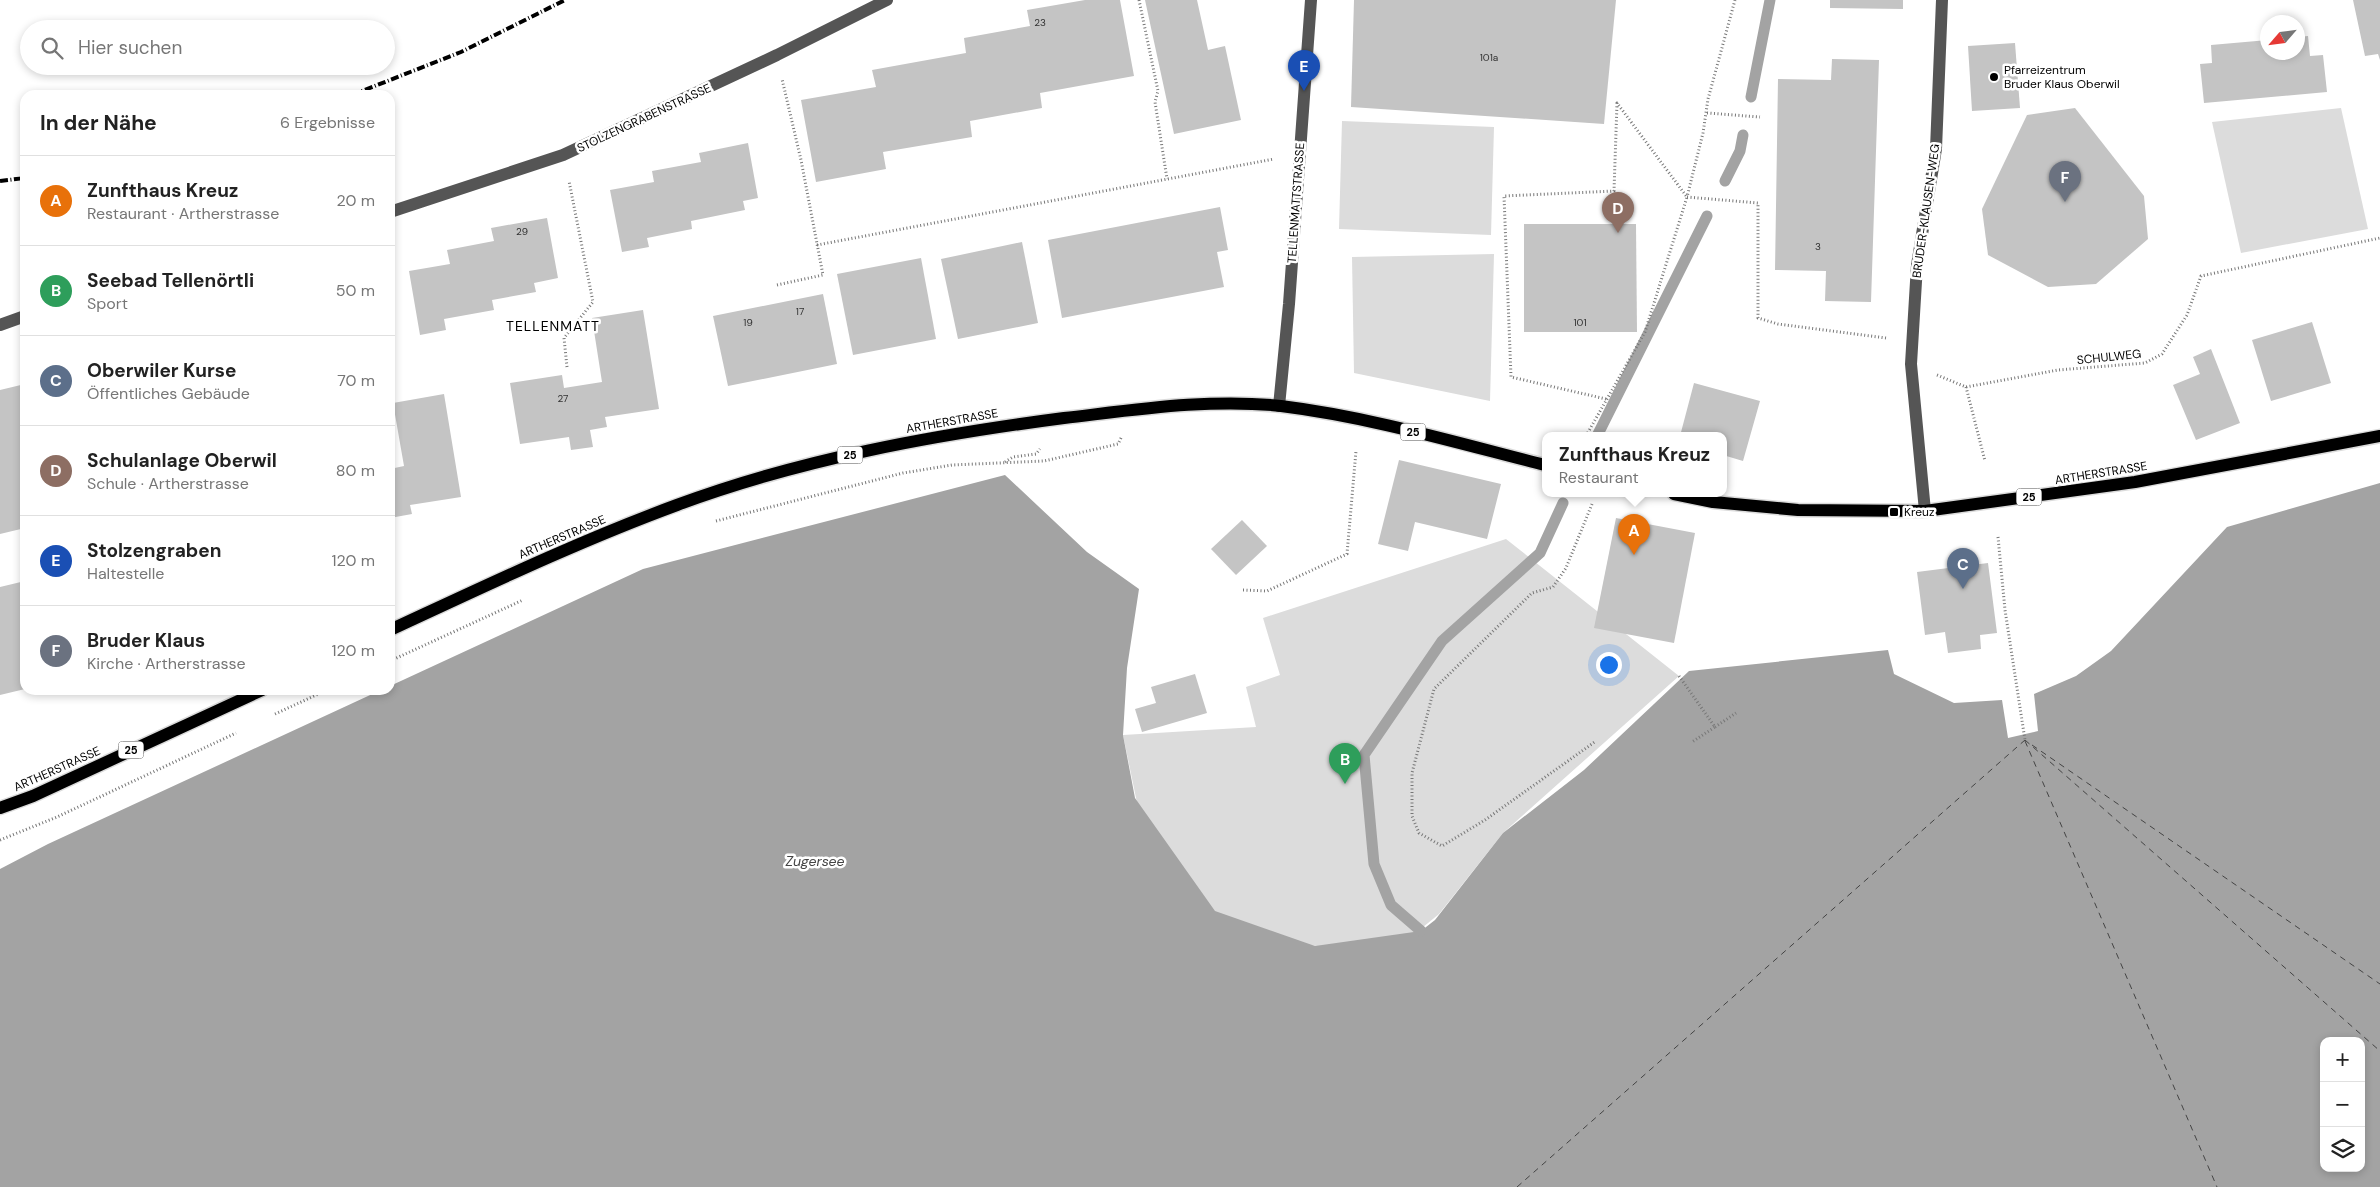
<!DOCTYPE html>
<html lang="de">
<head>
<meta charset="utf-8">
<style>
	body { margin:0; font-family:"DM Sans",sans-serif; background:#f2f2f2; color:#222 }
	.controls { position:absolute; right:15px; bottom:15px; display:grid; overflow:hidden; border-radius:10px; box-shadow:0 2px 8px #0003 }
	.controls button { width:45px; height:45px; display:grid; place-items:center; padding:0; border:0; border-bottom:1px solid #e0e0e0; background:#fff; color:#222; font:25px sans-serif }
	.compass { position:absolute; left:2260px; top:15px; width:45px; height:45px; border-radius:50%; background:#fff; box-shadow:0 2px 8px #0003; rotate:242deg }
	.you { position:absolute; left:1608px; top:664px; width:18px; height:18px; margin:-12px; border:4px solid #fff; border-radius:50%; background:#1a73e8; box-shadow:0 0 0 8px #1a73e833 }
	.badge { display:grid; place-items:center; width:32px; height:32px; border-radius:50%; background:#111827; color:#fff; font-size:16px; font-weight:700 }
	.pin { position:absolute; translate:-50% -41px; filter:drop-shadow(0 1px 2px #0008) }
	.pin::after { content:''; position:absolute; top:26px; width:18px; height:15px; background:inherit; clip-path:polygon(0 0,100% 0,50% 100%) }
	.popup { position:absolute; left:1542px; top:432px; width:185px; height:65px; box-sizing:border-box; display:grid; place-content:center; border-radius:10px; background:#fff; filter:drop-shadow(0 1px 4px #0005); font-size:16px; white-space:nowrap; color:#767676 }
	.popup b { font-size:19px; color:#222 }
	.popup::after { content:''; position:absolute; left:50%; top:100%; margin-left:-10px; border:10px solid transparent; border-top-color:#fff }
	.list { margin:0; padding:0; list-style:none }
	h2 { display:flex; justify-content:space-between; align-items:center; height:65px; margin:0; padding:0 20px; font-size:21px }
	h2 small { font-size:16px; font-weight:400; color:#767676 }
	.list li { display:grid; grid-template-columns:32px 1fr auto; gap:15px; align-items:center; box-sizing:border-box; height:90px; padding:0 20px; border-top:1px solid #e0e0e0 }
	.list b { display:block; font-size:19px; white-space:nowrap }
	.list p { margin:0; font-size:16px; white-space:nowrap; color:#767676 }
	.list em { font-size:16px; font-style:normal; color:#767676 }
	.icon { flex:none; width:28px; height:28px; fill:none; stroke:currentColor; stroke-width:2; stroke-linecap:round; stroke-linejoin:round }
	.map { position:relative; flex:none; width:2380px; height:1187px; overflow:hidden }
	.search { position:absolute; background:#fff; box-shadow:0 2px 8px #0003; left:20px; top:20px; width:375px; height:55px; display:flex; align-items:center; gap:12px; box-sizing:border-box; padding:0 18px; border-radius:28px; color:#767676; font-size:19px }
	.panel { position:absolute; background:#fff; box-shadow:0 2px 8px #0003; left:20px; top:90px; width:375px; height:605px; border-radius:15px }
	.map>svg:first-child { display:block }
	.green { fill:#dcdcdc }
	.water { fill:#a3a3a3; fill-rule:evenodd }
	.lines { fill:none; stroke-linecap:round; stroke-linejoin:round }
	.stream { stroke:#a3a3a3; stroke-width:11 }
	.ferry { stroke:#444; stroke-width:1; stroke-dasharray:6 5; stroke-linecap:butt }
	.building { fill:#c4c4c4 }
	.major-casing { stroke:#dbdbdb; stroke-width:15 }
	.path { stroke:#777; stroke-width:3; stroke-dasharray:1 2.5; stroke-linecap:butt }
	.minor { stroke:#555; stroke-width:12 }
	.major { stroke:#000; stroke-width:12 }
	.rail { stroke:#000; stroke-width:4; stroke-dasharray:8 2.5 1 2.5; stroke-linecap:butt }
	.poi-dot { fill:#000; stroke:#fff; stroke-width:2 }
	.labels { text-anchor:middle; stroke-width:5; stroke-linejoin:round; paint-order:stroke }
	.number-label { font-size:10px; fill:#313131 }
	.shield { fill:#fff; stroke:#4c4c4c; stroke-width:1 }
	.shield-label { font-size:11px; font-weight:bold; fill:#000 }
	.poi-label { font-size:12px; fill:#000; stroke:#fff; text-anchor:start }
	.street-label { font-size:12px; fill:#000; stroke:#fff }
	.neighbourhood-label { font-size:14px; letter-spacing:1px; fill:#000; stroke:#fff }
	.water-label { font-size:14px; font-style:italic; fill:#444; stroke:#fff }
</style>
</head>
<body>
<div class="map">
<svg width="2380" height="1187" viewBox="0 0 2380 1187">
	<rect width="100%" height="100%" fill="#fff"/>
	<g class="green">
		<path d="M2341,108L2368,229L2241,253L2212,122Z"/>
		<path d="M1342,121L1494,127L1491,235L1339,229Z"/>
		<path d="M1494,254L1490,401L1354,373L1352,257Z"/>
		<path d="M1506,539L1679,676L1503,833L1439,914L1395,950L1165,938L1123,735L1256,727L1246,687L1280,675L1263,618Z"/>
	</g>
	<path class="water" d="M1005,475L1087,552L1139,589L1127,668L1123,735L1135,798L1215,911L1315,946L1421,931L1435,920L1503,833L1584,770L1689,671L1888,650L1894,674L1954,703L2002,700L2008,738L2038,731L2034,694L2076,676L2111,651L2227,527L2380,483V1187H0V869L48,844L381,690H390V686L643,569ZM2324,1041H2361V1168H2324Z"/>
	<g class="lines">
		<g class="stream">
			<path d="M1751,97L1770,0"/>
			<path d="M1725,181L1740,151L1743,135"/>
			<path d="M1597,436L1707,216"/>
			<path d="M1421,931L1391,905L1374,864L1364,755L1442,641L1540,553L1563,503"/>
		</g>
		<g class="ferry">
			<path d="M2025,740L2380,1051"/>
			<path d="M2025,741L2217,1187"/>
			<path d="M2032,745L2380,984"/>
			<path d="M1517,1187L2025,740"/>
		</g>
	</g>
	<g class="building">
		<path d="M1085,0H1120L1134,76L1040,93L1042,108L970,121L972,137L883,152L886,169L816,182L801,100L876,87L872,70L966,53L964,38L1030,26L1027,10Z"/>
		<path d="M1145,0H1197L1208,50L1225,46L1241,120L1174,134Z"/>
		<path d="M1354,0H1616L1604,124L1351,107Z"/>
		<path d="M1830,0H1903V9L1830,8Z"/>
		<path d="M2353,0H2380V60L2378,54L2365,56Z"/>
		<path d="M2308,36L2310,56L2323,55L2327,92L2204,103L2200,64L2212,63L2211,45L2268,40V52H2298V37Z"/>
		<path d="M2015,43L2020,108L1972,111L1968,46Z"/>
		<path d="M1832,59L1879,60L1871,302L1825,301L1826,271L1775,270L1778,79L1831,80Z"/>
		<path d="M2075,108L2144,196L2148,239L2096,284L2048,287L1988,255L1982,209L2027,115Z"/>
		<path d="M748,143L758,198L743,201L745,210L691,221L692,229L647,238L649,247L622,252L610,190L654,182L652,171L701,162L699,153Z"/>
		<path d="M1220,207L1228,250L1217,252L1224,287L1062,318L1048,240Z"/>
		<path d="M547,218L558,278L534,283L536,292L492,300L494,310L444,319L446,330L420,335L409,271L450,264L447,250L494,241L491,228Z"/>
		<path d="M1524,224H1636L1637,332H1524Z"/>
		<path d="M1022,242L1038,323L958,339L941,259Z"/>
		<path d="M921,258L936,339L853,355L837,274Z"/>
		<path d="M823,294L837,364L728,386L713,316Z"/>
		<path d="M643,310L659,409L605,417L607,427L590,430L593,447L571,450L569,437L520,444L510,383L562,375L564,388L602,382L592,318Z"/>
		<path d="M2312,322L2331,383L2271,401L2252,340Z"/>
		<path d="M2211,349L2240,423L2196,440L2173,385L2200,374L2193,357Z"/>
		<path d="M1694,383L1760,401L1743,461L1723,455V436H1680Z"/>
		<path d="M25,384V528L0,534V390Z"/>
		<path d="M444,394L461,497L410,505L412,514L390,518V469L404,466L393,403Z"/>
		<path d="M1399,460L1501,484L1487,539L1415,522L1408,551L1378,544Z"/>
		<path d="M1616,518L1695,533L1674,643L1594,628Z"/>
		<path d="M1242,520L1267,546L1236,575L1211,549Z"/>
		<path d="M1988,563L1997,633L1980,635L1981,649L1948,653L1945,632L1925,635L1917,572Z"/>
		<path d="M25,581V689L0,695V587Z"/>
		<path d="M1195,674L1207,713L1142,732L1135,709L1156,703L1151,687Z"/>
	</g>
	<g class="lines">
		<defs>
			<g id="major">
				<path d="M1674,494L1713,502L1798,510L1925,511L2135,482L2380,436"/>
				<path d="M390,630C485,586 579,541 677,505C801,459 933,435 1064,418C1134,410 1210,398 1281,406C1370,417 1458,443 1545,465"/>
				<path d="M0,808L33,796L262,690"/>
			</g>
		</defs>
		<use href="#major" class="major-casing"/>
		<g class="path">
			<path d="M1139,0L1158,91L1155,102L1167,179"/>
			<path d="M1735,0L1708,99L1703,133L1687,197L1758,203V318L1778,324L1886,338"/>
			<path d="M1707,113L1760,117"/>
			<path d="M817,245L1274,159"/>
			<path d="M777,285L823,275L801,160L782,79"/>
			<path d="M567,367L564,338L593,302L569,181"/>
			<path d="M1937,375L1966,387L2058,370L2145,363L2162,354L2187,315L2201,276L2380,238"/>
			<path d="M1966,387L1985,461"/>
			<path d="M1586,436L1645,332L1687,197L1617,103L1614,191L1504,196L1511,377L1606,399"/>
			<path d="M1005,462L1013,457L1036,454L1040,449"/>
			<path d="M1592,504L1566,568L1553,587L1532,593L1434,689L1412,773V816L1419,833L1442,846L1485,820L1596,741"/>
			<path d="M716,521L903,473L952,465L1044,461L1118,444L1122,436"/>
			<path d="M1998,537L2005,610L2025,740"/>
			<path d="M1243,590L1267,591L1347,554L1356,451"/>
			<path d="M390,661L523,600"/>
			<path d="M1679,676L1715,727L1692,742"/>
			<path d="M275,714L327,690"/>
			<path d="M1715,727L1736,713"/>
			<path d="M0,840L57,817L236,733"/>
		</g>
		<g class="minor">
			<path d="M390,212L563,155L777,55L887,0"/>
			<path d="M0,325L25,316"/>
			<path d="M1279,406L1289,304L1311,0"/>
			<path d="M1925,511L1911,364L1917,265L1936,149L1942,0"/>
		</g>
		<use href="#major" class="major"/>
		<g class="rail">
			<path d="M352,95L461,52L565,0"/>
			<path d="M0,181L25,178"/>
		</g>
	</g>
	<g class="poi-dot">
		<circle cx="1994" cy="77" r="5"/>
		<rect x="1889" y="507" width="10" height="10" rx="2.5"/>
	</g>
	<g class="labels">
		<g class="number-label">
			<text x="1040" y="26">23</text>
			<text x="1489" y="61">101a</text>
			<text x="522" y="235">29</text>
			<text x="1818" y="250">3</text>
			<text x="800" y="315">17</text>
			<text x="748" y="326">19</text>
			<text x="1580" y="326">101</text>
			<text x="563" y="402">27</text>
		</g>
		<g class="shield">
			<rect x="1400.5" y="423.5" width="25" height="17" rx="4"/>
			<rect x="837.5" y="446.5" width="25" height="17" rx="4"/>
			<rect x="2016.5" y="488.5" width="25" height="17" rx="4"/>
			<rect x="118.5" y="741.5" width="25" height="17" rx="4"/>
		</g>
		<g class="shield-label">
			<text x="1413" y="436">25</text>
			<text x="850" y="459">25</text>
			<text x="2029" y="501">25</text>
			<text x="131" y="754">25</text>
		</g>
		<g class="poi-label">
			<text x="2004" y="74">Pfarreizentrum<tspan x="2004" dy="14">Bruder Klaus Oberwil</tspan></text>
			<text x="1904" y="516">Kreuz</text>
		</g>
		<g class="street-label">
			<text transform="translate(644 118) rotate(-25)" y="4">STOLZENGRABENSTRASSE</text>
			<text transform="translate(1296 203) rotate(-86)" y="4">TELLENMATTSTRASSE</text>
			<text transform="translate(1926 211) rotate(-82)" y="4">BRUDER-KLAUSEN-WEG</text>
			<text transform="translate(2109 357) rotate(-6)" y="4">SCHULWEG</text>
			<text transform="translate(952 421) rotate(-10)" y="4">ARTHERSTRASSE</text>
			<text transform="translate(2101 473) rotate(-9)" y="4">ARTHERSTRASSE</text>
			<text transform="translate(562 537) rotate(-23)" y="4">ARTHERSTRASSE</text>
			<text transform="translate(57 769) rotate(-24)" y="4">ARTHERSTRASSE</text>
		</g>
		<g class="neighbourhood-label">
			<text x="553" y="331">TELLENMATT</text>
		</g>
		<g class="water-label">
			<text x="815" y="866">Zugersee</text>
		</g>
	</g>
</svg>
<div class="controls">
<button>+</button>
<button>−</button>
<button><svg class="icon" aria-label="layers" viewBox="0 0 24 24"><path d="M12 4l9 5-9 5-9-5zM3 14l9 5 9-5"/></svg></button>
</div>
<svg class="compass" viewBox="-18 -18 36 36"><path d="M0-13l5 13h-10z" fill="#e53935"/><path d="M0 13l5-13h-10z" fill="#767676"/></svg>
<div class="you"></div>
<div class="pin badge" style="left:1634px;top:555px;background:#e8710a">A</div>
<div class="popup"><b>Zunfthaus Kreuz</b>Restaurant</div>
<div class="pin badge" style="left:1345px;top:784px;background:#2e9e5b">B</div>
<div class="pin badge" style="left:1963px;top:589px;background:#5c6f8a">C</div>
<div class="pin badge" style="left:1618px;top:233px;background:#8d6e63">D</div>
<div class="pin badge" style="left:1304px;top:91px;background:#1a4fb4">E</div>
<div class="pin badge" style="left:2065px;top:202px;background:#6b7280">F</div>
<div class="search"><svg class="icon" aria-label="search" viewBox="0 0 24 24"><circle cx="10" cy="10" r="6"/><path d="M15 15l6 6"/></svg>Hier suchen</div>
<section class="panel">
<h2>In der Nähe<small>6 Ergebnisse</small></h2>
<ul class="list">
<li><span class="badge" style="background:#e8710a">A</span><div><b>Zunfthaus Kreuz</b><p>Restaurant · Artherstrasse</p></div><em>20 m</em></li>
<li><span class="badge" style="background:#2e9e5b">B</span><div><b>Seebad Tellenörtli</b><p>Sport</p></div><em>50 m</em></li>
<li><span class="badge" style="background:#5c6f8a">C</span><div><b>Oberwiler Kurse</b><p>Öffentliches Gebäude</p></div><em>70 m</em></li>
<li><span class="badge" style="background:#8d6e63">D</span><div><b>Schulanlage Oberwil</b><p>Schule · Artherstrasse</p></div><em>80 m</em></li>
<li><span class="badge" style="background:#1a4fb4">E</span><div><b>Stolzengraben</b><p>Haltestelle</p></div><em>120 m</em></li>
<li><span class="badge" style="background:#6b7280">F</span><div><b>Bruder Klaus</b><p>Kirche · Artherstrasse</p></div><em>120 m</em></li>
</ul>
</section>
</div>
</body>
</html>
